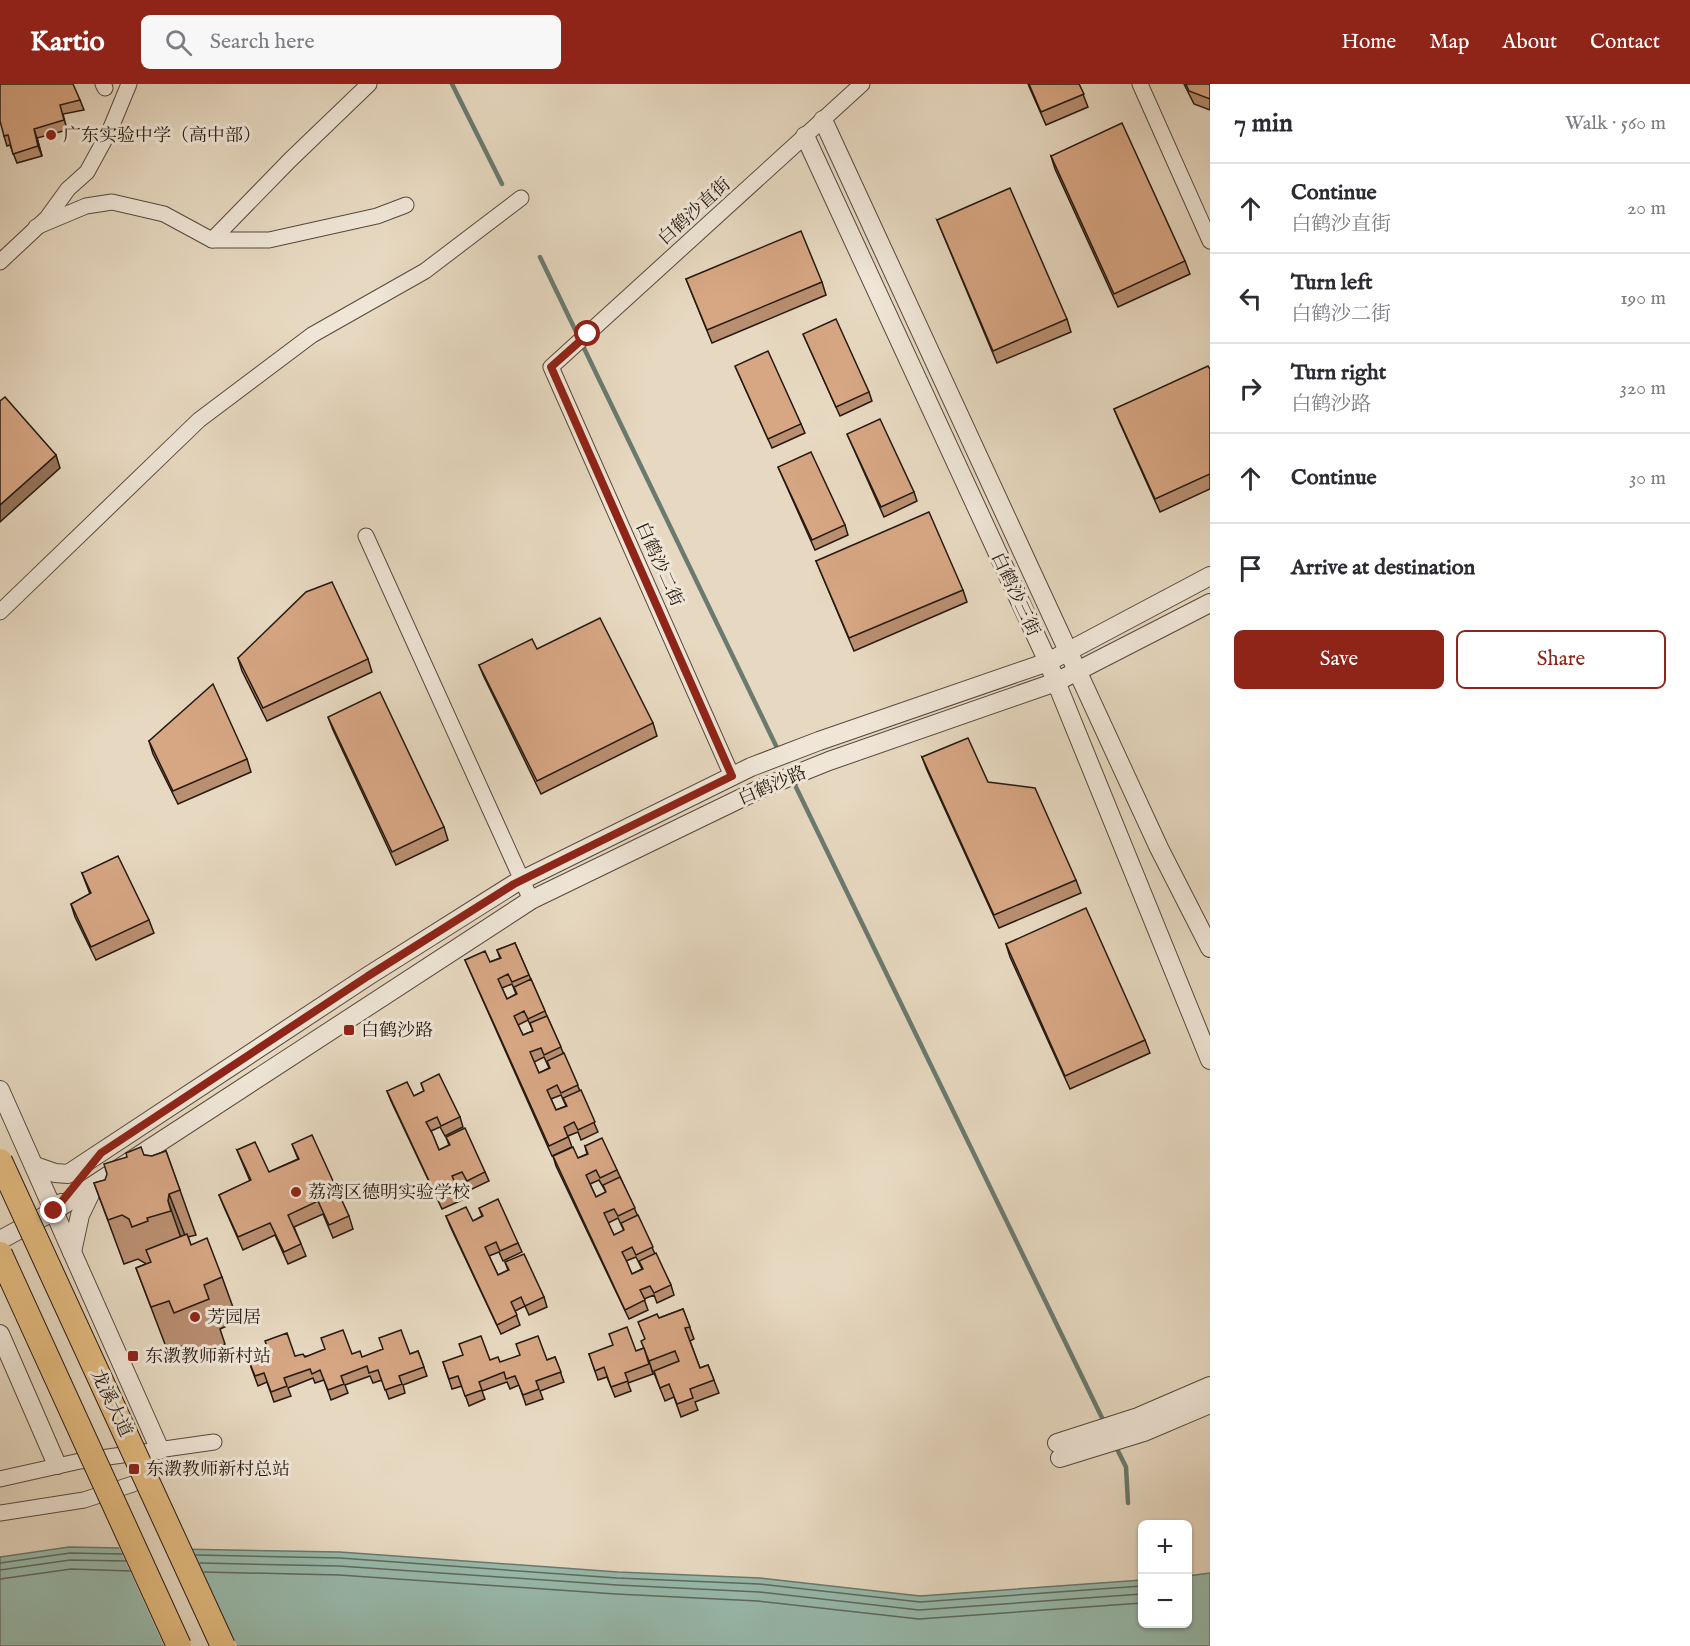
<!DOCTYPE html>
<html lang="en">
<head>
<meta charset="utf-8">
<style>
	body { margin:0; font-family:"IM FELL English","Noto Serif SC",serif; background:#f7f7f7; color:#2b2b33 }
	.controls { position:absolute; right:18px; bottom:18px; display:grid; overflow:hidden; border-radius:9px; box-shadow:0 2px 4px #0004 }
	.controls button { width:54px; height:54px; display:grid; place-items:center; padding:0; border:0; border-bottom:2px solid #e1e1e2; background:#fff; color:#2b2b33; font:30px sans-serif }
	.stop { position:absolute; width:18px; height:18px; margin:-14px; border:4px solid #8f2418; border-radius:50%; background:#fff }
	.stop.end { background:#8f2418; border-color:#fff; box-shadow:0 2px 6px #0008 }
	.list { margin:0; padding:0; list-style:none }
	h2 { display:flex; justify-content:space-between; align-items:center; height:78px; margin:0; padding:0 24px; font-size:26px }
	h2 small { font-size:20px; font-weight:400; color:#7c7c81 }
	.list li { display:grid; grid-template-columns:39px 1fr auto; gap:18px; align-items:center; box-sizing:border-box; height:90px; padding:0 24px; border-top:2px solid #e1e1e2 }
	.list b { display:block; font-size:22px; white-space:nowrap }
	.list p { margin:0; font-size:20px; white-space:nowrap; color:#7c7c81 }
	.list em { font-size:20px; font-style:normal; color:#7c7c81 }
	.actions { display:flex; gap:12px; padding:18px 24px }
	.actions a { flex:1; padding:14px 0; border:2px solid #8f2418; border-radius:9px; text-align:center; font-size:21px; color:#8f2418 }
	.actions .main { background:#8f2418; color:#fff }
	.icon { flex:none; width:33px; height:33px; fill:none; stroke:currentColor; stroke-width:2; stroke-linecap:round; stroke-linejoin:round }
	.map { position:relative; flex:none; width:1210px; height:1562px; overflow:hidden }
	header { display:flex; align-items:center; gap:36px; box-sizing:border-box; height:84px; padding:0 30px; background:#8f2418; color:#fff }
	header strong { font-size:28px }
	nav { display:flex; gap:33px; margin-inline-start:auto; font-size:21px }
	.search { width:420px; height:54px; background:#f7f7f7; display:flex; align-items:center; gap:15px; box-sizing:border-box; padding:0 21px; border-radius:9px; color:#7c7c81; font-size:22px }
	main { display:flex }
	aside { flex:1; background:#fff }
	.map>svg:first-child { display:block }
	.water { fill:#98bbad; stroke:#6a7a6f; stroke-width:1.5 }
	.pier { fill:#e7d9c1 }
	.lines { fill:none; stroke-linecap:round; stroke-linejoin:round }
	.shore { stroke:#5e6a5f; stroke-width:1.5 }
	.stream { stroke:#6a7a6f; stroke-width:4.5 }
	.minor-casing { stroke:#56493d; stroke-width:17 }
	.tertiary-casing { stroke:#56493d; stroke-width:20 }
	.minor { stroke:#efe6d7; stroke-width:15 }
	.tertiary { stroke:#efe6d7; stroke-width:18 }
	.primary-bridge-casing { stroke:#251911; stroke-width:26; stroke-linecap:butt }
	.primary-bridge { stroke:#e4bc80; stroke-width:24 }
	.wall { fill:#b98f71; stroke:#251911; stroke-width:1.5; fill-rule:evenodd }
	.shaded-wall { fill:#96745c; stroke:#251911; stroke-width:1.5 }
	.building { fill:#d7a683; stroke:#251911; stroke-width:1.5 }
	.route { stroke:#8f2418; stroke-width:8 }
	.poi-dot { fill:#8f2418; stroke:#efe6d7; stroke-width:2 }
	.labels { text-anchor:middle; stroke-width:6; stroke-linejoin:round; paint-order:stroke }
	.poi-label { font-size:18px; fill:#251911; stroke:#efe6d7; text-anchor:start }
	.street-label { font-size:18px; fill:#251911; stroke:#efe6d7 }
</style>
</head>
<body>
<header>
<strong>Kartio</strong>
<div class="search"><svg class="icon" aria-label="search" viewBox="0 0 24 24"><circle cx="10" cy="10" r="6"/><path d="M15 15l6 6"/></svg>Search here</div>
<nav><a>Home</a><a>Map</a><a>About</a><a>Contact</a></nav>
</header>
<main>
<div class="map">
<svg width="1210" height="1562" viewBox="0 0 1210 1562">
	<rect width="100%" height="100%" fill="#e7d9c1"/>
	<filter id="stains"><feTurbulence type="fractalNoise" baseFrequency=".00333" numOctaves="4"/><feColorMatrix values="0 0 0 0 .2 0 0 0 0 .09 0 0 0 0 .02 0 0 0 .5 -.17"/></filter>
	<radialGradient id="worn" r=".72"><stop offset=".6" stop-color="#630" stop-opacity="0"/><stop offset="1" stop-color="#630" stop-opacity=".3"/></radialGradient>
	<path class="water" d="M69,1463L340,1468L618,1488L760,1494L920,1512L1142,1496V1540H1188V1492L1210,1489V1562H0V1473Z"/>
	<path class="pier" d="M118,1461L191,1462L237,1562H164Z"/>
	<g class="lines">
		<g class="shore">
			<path d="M196,1471L340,1474L617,1494L759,1500L920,1518L1142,1502"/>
			<path d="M0,1479L70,1469L122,1470"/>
			<path d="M200,1479L339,1482L617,1501L759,1508L919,1526L1142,1510"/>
			<path d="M0,1486L70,1476L126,1477"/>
			<path d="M204,1488L339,1491L616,1510L758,1517L919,1535L1142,1519"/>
			<path d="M0,1495L71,1485L130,1487"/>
		</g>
		<g class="stream">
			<path d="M452,0L502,100"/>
			<path d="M540,173L779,668"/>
			<path d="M793,697L1105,1340"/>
			<path d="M1115,1361L1126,1383L1128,1419"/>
		</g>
		<defs>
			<g id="minor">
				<path d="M103,0L105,4"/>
				<path d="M1140,0L1210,157"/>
				<path d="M36,143L86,122L112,118L164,130L212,156H269L377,132L406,121"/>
				<path d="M212,156L290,76L369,0"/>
				<path d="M0,178L47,134L68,105L87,88L110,46L129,0"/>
				<path d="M366,452L531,816"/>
				<path d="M0,528L199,336L312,251L425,187L521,114"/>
				<path d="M732,692L551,283L862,0"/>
				<path d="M0,1395L80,1377L214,1358"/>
				<path d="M0,1429L84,1416L133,1400"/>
			</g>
			<g id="tertiary">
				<path d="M823,36L1159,764L1210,864"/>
				<path d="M805,52L1048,578L1210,976"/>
				<path d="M0,1006L160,1366"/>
				<path d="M35,1082L55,1089L68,1090L368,892L514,800L751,683L819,657L1048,578L1210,492"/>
				<path d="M54,1127L531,816L762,704L829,677L1056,598L1210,519"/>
				<path d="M0,1156L54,1127L61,1119"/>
				<path d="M72,1168L80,1131L94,1102"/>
				<path d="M0,1250L57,1381"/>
				<path d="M1057,1359L1138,1333L1210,1302"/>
				<path d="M1060,1374L1144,1348L1210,1320"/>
			</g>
		</defs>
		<use href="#minor" class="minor-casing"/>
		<use href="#tertiary" class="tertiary-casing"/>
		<use href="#minor" class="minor"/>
		<use href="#tertiary" class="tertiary"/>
		<defs>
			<g id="primary-bridge">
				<path d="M0,1077L223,1562"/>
				<path d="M0,1170L179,1562"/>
			</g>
		</defs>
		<use href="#primary-bridge" class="primary-bridge-casing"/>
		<use href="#primary-bridge" class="primary-bridge"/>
	</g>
	<g class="wall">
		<path d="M0,0L80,16L84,26L63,30L67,46L37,54L42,72L17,79L10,61L7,62L4,52Z"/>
		<path d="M1028,0H1079L1088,23L1046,41Z"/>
		<path d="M1184,0H1210V26L1194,20Z"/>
		<path d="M1051,72L1185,177L1190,190L1118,223L1055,85Z"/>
		<path d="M937,136L1067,235L1071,248L997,279Z"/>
		<path d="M686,195L822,198L826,211L712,259Z"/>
		<path d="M803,250L869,308L872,317L840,332Z"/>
		<path d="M735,282L801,340L805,349L772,364Z"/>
		<path d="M1210,285V405L1160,428L1119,337L1114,325Z"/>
		<path d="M847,350L914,408L917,417L884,433Z"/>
		<path d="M778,383L845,441L848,451L815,466Z"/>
		<path d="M816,477L963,506L967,518L854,567Z"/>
		<path d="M537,565L653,639L657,652L541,710L484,593L479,581Z"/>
		<path d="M238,574L368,575L372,588L267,637L242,587Z"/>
		<path d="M328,633L444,743L448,756L396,781L333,646Z"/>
		<path d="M149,657L247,675L251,688L178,720L153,670Z"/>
		<path d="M922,673L1076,796L1081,809L999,844L927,686Z"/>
		<path d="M82,789L149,836L154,849L96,876L75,833L71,820L90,810Z"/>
		<path d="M515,859L598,1048L581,1056L578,1048L568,1052L572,1063L552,1072L465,876L490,878L500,874L497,866ZM512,900L516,910L507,915L502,904ZM528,936L533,947L523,951L518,941ZM544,973L549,984L539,989L534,978ZM561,1011L566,1022L556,1026L551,1015Z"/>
		<path d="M1006,860L1145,956L1150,969L1070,1005L1010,873Z"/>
		<path d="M421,999L460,1033L463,1043L445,1052L440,1043L431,1047L439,1066L449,1061L446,1053L485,1088L489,1097L470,1106L466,1097L456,1102L462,1116L442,1125L391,1017L387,1007L414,1012L424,1007Z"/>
		<path d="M292,1060L349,1132L353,1145L333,1154L323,1130L294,1143L306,1172L288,1180L275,1151L243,1166L224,1123L219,1111L250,1097L237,1066L269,1088L298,1075Z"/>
		<path d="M585,1062L617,1086L655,1170L671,1201L674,1211L657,1219L654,1211L644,1215L648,1226L629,1235L556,1082L553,1072L578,1074L587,1070ZM599,1096L606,1108L596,1113L590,1100ZM618,1134L624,1147L614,1151L608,1139ZM636,1173L642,1185L632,1190L626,1177Z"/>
		<path d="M166,1067L196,1151L188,1153L191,1161L222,1193L238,1237L220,1245L225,1260L190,1274L185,1261L168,1268L136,1184L146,1180L145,1179L138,1175L124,1180L94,1099L105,1096L144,1071L152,1072Z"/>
		<path d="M479,1124L518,1159L522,1168L503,1177L499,1168L489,1172L498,1191L508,1186L505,1178L544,1213L547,1223L529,1231L525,1222L515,1227L520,1241L501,1250L450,1142L446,1132L473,1137L482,1132Z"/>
		<path d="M683,1225L694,1255L690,1257L700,1284L708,1281L719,1309L695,1318L698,1326L681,1333L674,1313L665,1317L654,1289H653L649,1277L653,1290L628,1299L631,1307L615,1313L607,1293L598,1296L589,1270L636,1267L644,1264L645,1255L659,1234Z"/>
		<path d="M418,1267L427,1292L403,1301L405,1309L389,1315L382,1296L373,1299L370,1292L345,1301L348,1309L331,1316L324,1296L315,1299L313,1294L288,1304L291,1312L274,1318L267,1298L258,1302L248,1275L352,1270L362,1273L410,1270Z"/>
		<path d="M555,1273L564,1298L540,1307L543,1315L526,1321L519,1301L510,1305L507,1298L482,1307L485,1315L469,1322L462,1302L452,1305L443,1278L490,1276L500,1278L547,1276Z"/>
	</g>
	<g class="shaded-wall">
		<path d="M34,45L37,54L42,72L38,62Z"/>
		<path d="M56,371L60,384L0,438V421Z"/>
		<path d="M169,1110L186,1154L187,1171L168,1117Z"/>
	</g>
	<g class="building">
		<path d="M0,0H73L80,16L60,21L64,36L34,45L38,62L13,70L8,51L4,52L0,37Z"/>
		<path d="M1029,0H1079L1084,10L1041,28Z"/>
		<path d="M1186,0H1210V15L1189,7Z"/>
		<path d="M1122,39L1185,177L1114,210L1051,72Z"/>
		<path d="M1010,104L1067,235L993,267L937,136Z"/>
		<path d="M801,147L822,198L707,246L686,195Z"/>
		<path d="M836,235L869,308L836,323L803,250Z"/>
		<path d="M768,267L801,340L768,355L735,282Z"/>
		<path d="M1208,282L1210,285V390L1155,415L1114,325Z"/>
		<path d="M5,313L56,371L0,421V317Z"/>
		<path d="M880,335L914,408L881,423L847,350Z"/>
		<path d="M811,368L845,441L812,456L778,383Z"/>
		<path d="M929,428L963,506L849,554L816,477Z"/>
		<path d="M332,498L368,575L263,624L238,574L306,508Z"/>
		<path d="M600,534L653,639L537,697L479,581L532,555L537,565Z"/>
		<path d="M213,600L247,675L173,707L149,657Z"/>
		<path d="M380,608L444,743L392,768L328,633Z"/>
		<path d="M968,654L988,698L1035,704L1076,796L994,831L922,673Z"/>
		<path d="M118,772L149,836L91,863L71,820L91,809L82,789Z"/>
		<path d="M1086,824L1145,956L1065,992L1006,860Z"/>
		<path d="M515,859L529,891L512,898L508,890L498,895L507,915L517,910L514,903L531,895L545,927L528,935L524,927L514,932L523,951L533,947L530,939L547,932L561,963L544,971L541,964L530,968L539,989L550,984L547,977L564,969L578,1001L561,1009L557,1001L547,1006L556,1026L567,1022L563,1014L581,1006L595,1038L578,1046L574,1038L564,1043L568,1053L549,1062L465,876L485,867L490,878L501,874L497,866Z"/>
		<path d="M439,990L460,1033L441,1042L437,1033L426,1038L433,1051L439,1066L450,1061L446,1053L465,1044L485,1088L467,1097L462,1088L452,1092L458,1106L438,1116L387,1007L407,998L414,1012L424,1007L421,999Z"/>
		<path d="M312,1051L349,1132L329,1141L318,1117L288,1131L301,1160L284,1168L270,1139L238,1153L219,1111L251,1096L237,1066L255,1058L269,1088L299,1075L292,1060Z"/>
		<path d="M602,1054L617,1086L600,1094L596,1086L586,1091L596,1113L606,1108L603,1101L620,1093L635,1124L618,1132L614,1125L604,1129L614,1151L624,1146L621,1139L638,1131L653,1163L636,1171L632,1163L622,1168L627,1178L632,1190L643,1185L639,1177L656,1169L671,1201L654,1209L650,1202L640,1206L645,1216L625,1226L553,1072L573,1063L578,1074L588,1070L585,1062Z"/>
		<path d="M141,1063L144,1071L152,1072L166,1067L180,1106L169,1110L168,1117L171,1127L147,1134L148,1137L132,1143L129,1135L122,1131L108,1136L94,1099L105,1096L107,1090L104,1080L127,1073L126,1069Z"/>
		<path d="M498,1115L518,1159L500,1167L496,1158L485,1163L498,1191L509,1186L505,1178L524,1170L544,1213L525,1222L521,1213L511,1218L517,1231L497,1241L446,1132L466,1123L473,1137L483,1132L479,1124Z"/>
		<path d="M187,1150L191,1161L207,1154L222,1193L204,1201L209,1215L174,1229L169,1217L151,1223L136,1184L151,1178L146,1166Z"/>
		<path d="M683,1225L690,1243L685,1244L700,1284L708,1281L714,1296L690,1305L693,1314L677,1320L669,1300L660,1304L654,1287L679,1277L675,1267L649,1277L641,1257L645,1255L638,1238L657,1230L659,1234Z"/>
		<path d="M627,1243L636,1267L644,1264L649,1280L625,1289L628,1297L611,1303L604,1283L595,1287L589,1270L613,1261L609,1250Z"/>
		<path d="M343,1246L352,1270L360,1267L362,1273L383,1265L379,1254L401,1246L410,1270L418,1267L424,1283L399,1292L402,1300L385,1306L378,1286L369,1289L367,1282L341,1292L344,1300L328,1306L320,1286L312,1290L310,1285L284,1294L287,1302L271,1308L264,1289L255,1292L248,1275L269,1268L265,1257L287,1249L295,1272L303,1270L305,1273L325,1265L321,1254Z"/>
		<path d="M481,1252L490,1276L498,1273L500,1278L520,1271L516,1260L538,1252L547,1276L555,1273L561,1288L536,1297L539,1305L523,1311L515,1292L506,1295L504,1288L479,1298L482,1306L465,1312L458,1292L449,1295L443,1278L463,1271L459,1260Z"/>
	</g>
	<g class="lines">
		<path class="route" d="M54,1127L101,1069L368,892L514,800L732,692L551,283L588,250"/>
	</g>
	<g class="poi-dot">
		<circle cx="51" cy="51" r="6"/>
		<rect x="343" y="940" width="12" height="12" rx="3"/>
		<circle cx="296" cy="1108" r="6"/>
		<circle cx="195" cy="1233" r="6"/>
		<rect x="127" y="1266" width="12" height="12" rx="3"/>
		<rect x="128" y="1379" width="12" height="12" rx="3"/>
	</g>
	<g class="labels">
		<g class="poi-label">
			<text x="63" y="57">广东实验中学（高中部）</text>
			<text x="361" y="952">白鹤沙路</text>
			<text x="308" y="1114">荔湾区德明实验学校</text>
			<text x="207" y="1239">芳园居</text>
			<text x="145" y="1278">东漖教师新村站</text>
			<text x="146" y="1391">东漖教师新村总站</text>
		</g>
		<g class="street-label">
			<text transform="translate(694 127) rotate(-42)" y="6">白鹤沙直街</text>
			<text transform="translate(660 480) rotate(66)" y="6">白鹤沙二街</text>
			<text transform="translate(1016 510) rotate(65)" y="6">白鹤沙三街</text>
			<text transform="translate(772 701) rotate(-23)" y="6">白鹤沙路</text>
			<text transform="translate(112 1319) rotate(65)" y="6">龙溪大道</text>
		</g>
	</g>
	<rect width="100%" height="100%" filter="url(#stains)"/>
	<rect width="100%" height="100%" fill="url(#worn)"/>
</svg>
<div class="controls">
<button>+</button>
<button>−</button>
</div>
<div class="stop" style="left:588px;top:250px"></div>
<div class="stop end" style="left:54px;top:1127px"></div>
</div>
<aside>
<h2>7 min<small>Walk · 560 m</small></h2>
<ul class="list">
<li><svg class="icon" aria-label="ahead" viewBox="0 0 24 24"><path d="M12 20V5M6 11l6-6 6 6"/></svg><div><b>Continue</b><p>白鹤沙直街</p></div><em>20 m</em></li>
<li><svg class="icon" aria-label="left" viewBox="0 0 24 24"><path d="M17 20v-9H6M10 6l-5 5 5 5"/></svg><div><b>Turn left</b><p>白鹤沙二街</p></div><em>190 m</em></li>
<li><svg class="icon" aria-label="right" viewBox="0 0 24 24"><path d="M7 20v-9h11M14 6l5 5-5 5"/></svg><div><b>Turn right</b><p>白鹤沙路</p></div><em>320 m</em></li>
<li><svg class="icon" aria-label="ahead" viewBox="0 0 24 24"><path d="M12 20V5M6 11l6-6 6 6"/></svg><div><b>Continue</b></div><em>30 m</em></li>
<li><svg class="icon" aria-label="arrive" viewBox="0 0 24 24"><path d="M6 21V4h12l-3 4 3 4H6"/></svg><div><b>Arrive at destination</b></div></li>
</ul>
<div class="actions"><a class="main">Save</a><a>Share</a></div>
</aside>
</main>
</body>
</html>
